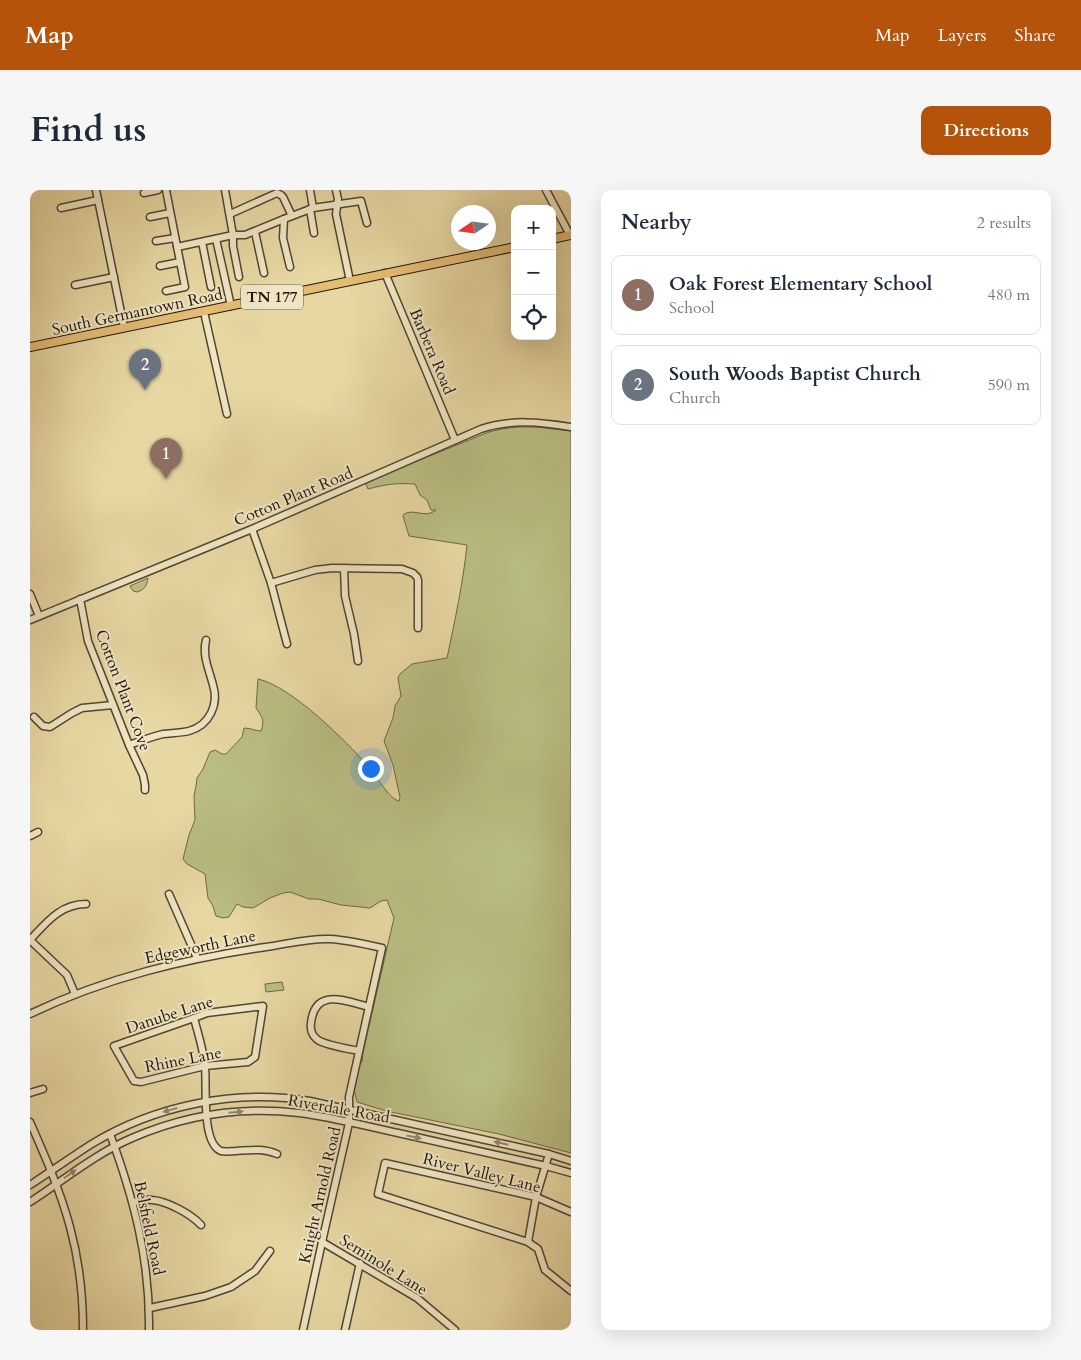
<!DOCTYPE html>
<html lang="en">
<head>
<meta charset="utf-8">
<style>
	body { margin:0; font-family:Cardo,serif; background:#f6f6f7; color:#1f2937 }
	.controls { position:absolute; right:15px; top:15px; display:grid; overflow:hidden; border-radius:10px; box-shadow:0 5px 20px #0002 }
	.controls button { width:45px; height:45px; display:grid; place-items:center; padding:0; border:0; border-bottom:1px solid #e0e1e3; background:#fff; color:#1f2937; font:25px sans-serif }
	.compass { position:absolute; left:421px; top:15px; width:45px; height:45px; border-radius:50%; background:#fff; box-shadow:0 5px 20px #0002; rotate:257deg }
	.you { position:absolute; left:340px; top:578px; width:18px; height:18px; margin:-12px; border:4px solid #fff; border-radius:50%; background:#1a73e8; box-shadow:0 0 0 8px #1a73e833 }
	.badge { display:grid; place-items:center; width:32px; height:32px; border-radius:50%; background:#b45309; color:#fff; font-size:16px; font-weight:700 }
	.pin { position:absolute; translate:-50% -41px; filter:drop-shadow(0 1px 2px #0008) }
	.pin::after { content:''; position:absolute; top:26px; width:18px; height:15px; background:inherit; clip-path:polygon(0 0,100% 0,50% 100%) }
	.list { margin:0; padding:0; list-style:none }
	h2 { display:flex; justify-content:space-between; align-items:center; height:65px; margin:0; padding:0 20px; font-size:21px }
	h2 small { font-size:16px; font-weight:400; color:#747a83 }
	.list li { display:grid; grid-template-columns:32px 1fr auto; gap:15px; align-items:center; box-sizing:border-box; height:80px; margin:0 10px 10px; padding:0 10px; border:1px solid #e0e1e3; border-radius:10px }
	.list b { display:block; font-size:19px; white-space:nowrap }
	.list p { margin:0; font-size:16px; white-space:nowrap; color:#747a83 }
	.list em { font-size:16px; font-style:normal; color:#747a83 }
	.icon { flex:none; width:28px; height:28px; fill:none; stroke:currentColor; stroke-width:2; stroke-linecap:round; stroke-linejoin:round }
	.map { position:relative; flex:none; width:541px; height:1140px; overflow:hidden; border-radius:10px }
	header { display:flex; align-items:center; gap:30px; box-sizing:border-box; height:70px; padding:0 25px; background:#b45309; color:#fff }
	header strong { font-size:24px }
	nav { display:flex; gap:28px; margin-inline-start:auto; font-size:18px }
	.intro { display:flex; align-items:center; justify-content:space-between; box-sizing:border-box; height:120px; padding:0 30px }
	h1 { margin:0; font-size:35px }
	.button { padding:12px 22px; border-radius:10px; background:#b45309; color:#fff; font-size:18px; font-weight:700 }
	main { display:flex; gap:30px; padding:0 30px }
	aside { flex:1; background:#fff; border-radius:10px; box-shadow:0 5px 20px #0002 }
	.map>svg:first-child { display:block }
	.green { fill:#b9bd83; stroke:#6c6846 }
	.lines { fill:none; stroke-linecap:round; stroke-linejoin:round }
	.minor-casing { stroke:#514530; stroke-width:9 }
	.major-casing { stroke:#1f140a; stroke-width:10 }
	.minor { stroke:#efe5c3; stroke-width:6 }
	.major { stroke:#e4bc72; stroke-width:8 }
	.oneway { fill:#918770 }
	.labels { text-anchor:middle; stroke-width:4; stroke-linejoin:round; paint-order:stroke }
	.shield { fill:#efe5c3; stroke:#5d5342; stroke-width:1 }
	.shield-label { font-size:15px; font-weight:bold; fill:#1f140a }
	.street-label { font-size:16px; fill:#1f140a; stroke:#efe5c3 }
</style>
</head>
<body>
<header>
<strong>Map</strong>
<nav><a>Map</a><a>Layers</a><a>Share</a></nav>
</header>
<div class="intro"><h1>Find us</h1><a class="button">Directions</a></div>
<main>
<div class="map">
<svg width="541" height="1140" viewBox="0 0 541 1140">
	<rect width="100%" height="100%" fill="#e7d7a3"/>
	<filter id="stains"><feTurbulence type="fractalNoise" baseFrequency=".004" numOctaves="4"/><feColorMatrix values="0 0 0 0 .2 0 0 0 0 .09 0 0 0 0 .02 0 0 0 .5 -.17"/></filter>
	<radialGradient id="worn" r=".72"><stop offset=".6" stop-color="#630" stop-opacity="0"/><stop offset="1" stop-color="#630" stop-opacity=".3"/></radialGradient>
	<g class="green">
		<path d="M487,237H506L541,241V963L469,944L356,921L327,912L324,899L329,874L332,872L333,862L364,728L357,710L351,711L340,718L311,715L288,709H279L260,702L253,703L240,708L223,718L213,717L207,714L199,727L193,728L186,726L183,716L178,708L175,684L157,674L153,669L159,645L165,630L164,606L166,596L167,588L173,579L180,562L185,560L192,564H196L212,547L214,538C221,538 225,541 231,541C235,530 232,527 226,518L228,489C261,496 316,551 339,577C347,586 358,608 369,611L370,607L363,575L354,551L363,528L365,516L371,506L368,488L370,484L382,474L417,468C425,430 433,393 437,355L379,346L373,326L374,324C385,318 395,329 406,320H401L397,310L390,305L385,294C366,293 357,294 338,299L335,292L459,242L471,239Z"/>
		<path d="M118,388C117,396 114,400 107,402L103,401L100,396Z"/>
		<path d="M252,792L254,800L236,802L235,794Z"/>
	</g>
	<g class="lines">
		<defs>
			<g id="minor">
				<path d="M66,0L94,137"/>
				<path d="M195,0L203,45V56L209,87"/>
				<path d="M280,0L283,18"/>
				<path d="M306,0L308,9L306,24L320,91"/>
				<path d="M516,0L540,45"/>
				<path d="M114,3L128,0"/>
				<path d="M31,18L68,10"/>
				<path d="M280,19L284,43"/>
				<path d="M200,24L247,3L251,5L253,7L262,26"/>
				<path d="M120,27L140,23"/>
				<path d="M254,29L253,48L260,77"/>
				<path d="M225,42L234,83"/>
				<path d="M186,49L201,116"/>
				<path d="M126,51L145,48"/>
				<path d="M172,52L181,97"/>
				<path d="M147,57L203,45H215L254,29L283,18L331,11L337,33"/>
				<path d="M130,76L150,72"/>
				<path d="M355,83L425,250"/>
				<path d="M45,95L84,87"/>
				<path d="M136,101L155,97L136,0"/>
				<path d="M174,122L197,224"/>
				<path d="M222,339L241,393L257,454"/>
				<path d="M314,378L315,406L324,444L328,471"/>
				<path d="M241,393L285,380L302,378L372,379L383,383L387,387L388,390V438"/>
				<path d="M0,404L9,426"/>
				<path d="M50,409L58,451L99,555L113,585L115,595V600"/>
				<path d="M0,430L222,339L451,239C481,229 510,232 541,237"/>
				<path d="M4,527L13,536L20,537L42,523L52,518L83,515"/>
				<path d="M99,555C110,551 121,547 133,544C141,543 151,543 159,541C180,535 189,514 183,495C179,479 172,466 176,450"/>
				<path d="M0,646L8,642"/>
				<path d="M139,704L167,768"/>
				<path d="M45,804L37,785L0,750C16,733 30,714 56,714"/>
				<path d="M233,816L225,867L218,872L175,876L111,892L104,891L84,856L164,828L177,823Z"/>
				<path d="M0,824C75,788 154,769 236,757C257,754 279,748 300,749C318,750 335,754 352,758L319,907V933L292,1052L273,1140"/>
				<path d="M164,828C168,844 174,861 175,877C177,896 171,953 191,961C196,962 201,961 206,961C221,960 234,958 247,964"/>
				<path d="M329,861C319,859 295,855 288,850C282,846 280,839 281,833C285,797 315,811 339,817"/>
				<path d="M0,903L13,899"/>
				<path d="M0,932C15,966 30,1000 40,1037C49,1070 53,1105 53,1140"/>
				<path d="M80,944C104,1009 120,1070 119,1140"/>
				<path d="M0,995C20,982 40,968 60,955C125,915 206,899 280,911L519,964L541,971"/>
				<path d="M0,1012C34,990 65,964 102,948C155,925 211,916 269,923C302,927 335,936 368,943C418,954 467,965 516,976L541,983"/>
				<path d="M103,1012C109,1011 116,1009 122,1010C137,1011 161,1024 171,1035"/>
				<path d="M541,1022L506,1007L355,973L348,1004L498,1052L508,1059L515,1080L541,1101"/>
				<path d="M292,1052L387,1108L425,1140"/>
				<path d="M498,1052L506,1007L519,964"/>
				<path d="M120,1118L175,1106L201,1097L225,1081L240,1061"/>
				<path d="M315,1140L330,1073"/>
			</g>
			<g id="major">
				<path d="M522,49L541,45"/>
				<path d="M0,157L485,57"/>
			</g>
		</defs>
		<use href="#minor" class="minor-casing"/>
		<use href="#major" class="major-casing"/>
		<use href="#minor" class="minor"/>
		<use href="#major" class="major"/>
	</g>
	<defs><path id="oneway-solid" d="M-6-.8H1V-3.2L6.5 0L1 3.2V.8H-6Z" transform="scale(1.25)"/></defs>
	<g class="oneway">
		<use href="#oneway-solid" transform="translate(140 920) rotate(164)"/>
		<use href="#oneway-solid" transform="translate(206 922) rotate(-5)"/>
		<use href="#oneway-solid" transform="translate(384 947) rotate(12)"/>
		<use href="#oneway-solid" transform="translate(471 953) rotate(-167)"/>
		<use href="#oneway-solid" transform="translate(40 984) rotate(-35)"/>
	</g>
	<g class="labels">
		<rect class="shield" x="211" y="94.5" width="62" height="25" rx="4"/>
		<g class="shield-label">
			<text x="242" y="112">TN 177</text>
		</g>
		<g class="street-label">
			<text transform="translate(107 121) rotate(-12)" y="6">South Germantown Road</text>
			<text transform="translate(403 161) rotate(67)" y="6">Barbera Road</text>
			<text transform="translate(263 306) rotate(-23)" y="6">Cotton Plant Road</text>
			<text transform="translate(94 500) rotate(69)" y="6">Cotton Plant Cove</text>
			<text transform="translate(170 756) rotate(-12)" y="6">Edgeworth Lane</text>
			<text transform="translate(139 824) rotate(-18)" y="6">Danube Lane</text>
			<text transform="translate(153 869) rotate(-11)" y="6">Rhine Lane</text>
			<text transform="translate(309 918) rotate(10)" y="6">Riverdale Road</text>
			<text transform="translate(452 982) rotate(14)" y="6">River Valley Lane</text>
			<text transform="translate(289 1005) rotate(-77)" y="6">Knight Arnold Road</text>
			<text transform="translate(120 1038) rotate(78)" y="6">Belsfield Road</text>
			<text transform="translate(354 1074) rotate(32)" y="6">Seminole Lane</text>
		</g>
	</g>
	<rect width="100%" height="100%" filter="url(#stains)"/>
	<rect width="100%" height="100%" fill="url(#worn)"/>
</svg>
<div class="controls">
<button>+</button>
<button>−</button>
<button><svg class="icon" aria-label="locate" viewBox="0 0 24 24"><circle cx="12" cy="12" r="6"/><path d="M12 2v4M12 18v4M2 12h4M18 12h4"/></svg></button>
</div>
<svg class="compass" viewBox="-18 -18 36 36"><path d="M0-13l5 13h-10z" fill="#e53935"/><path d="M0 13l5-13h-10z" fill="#747a83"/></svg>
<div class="you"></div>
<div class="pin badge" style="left:136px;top:289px;background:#8d6e63">1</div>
<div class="pin badge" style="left:115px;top:200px;background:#6b7280">2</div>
</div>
<aside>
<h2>Nearby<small>2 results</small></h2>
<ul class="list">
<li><span class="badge" style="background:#8d6e63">1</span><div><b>Oak Forest Elementary School</b><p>School</p></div><em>480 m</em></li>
<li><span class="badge" style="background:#6b7280">2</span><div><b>South Woods Baptist Church</b><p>Church</p></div><em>590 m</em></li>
</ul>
</aside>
</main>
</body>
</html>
